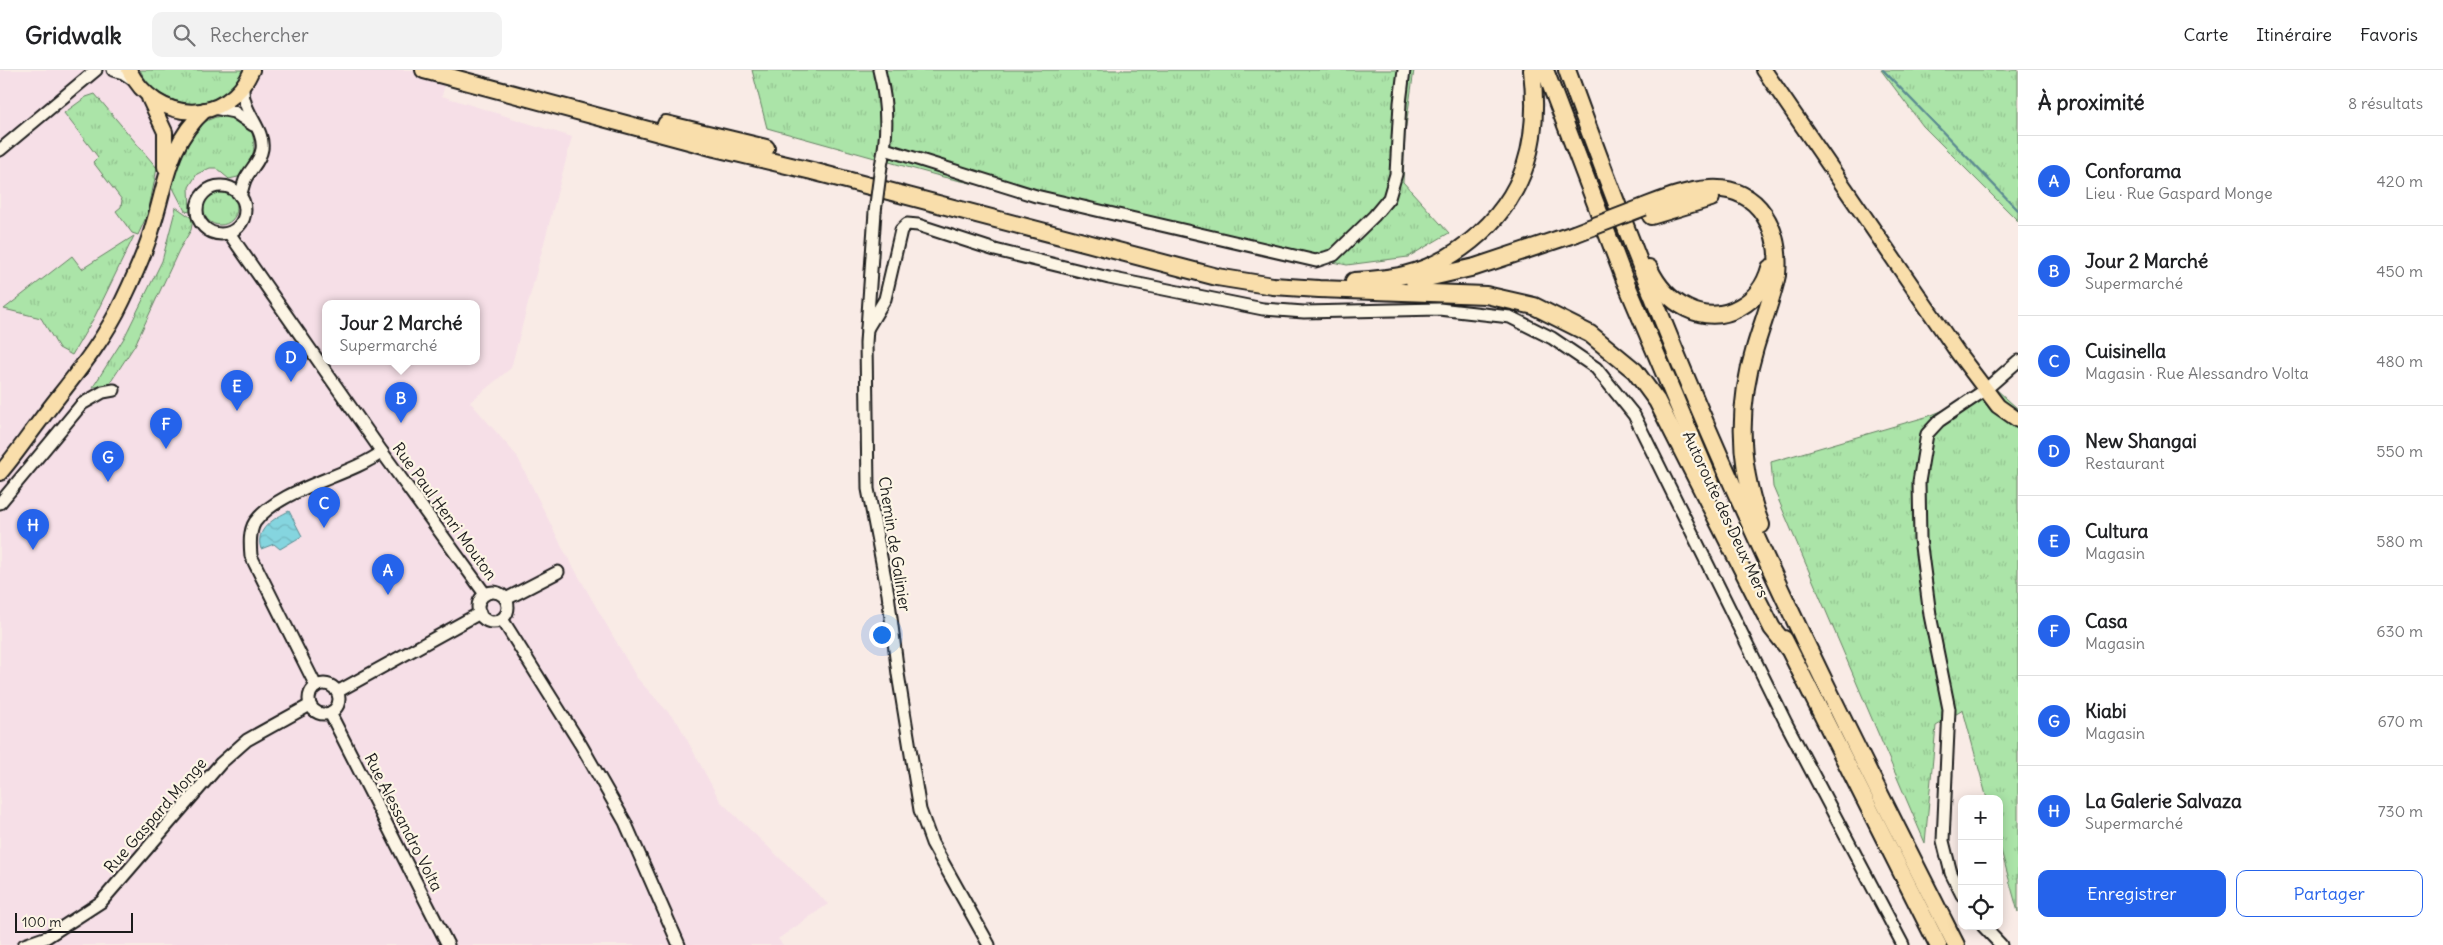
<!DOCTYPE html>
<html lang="fr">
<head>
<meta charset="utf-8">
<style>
	body { margin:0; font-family:Delius,sans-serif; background:#f2f2f2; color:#202124 }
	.controls { position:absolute; right:15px; bottom:15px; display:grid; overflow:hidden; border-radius:10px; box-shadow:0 2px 12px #0003 }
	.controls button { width:45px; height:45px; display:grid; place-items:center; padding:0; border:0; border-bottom:1px solid #e0e0e0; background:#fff; color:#202124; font:25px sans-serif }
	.scale { position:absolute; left:15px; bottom:12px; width:118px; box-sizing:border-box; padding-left:5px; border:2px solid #1c1c1c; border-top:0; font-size:14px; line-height:18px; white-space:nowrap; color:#1c1c1c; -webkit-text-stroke:4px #fcf5e5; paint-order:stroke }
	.you { position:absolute; left:881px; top:564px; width:18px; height:18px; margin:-12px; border:4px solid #fff; border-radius:50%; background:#1a73e8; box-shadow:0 0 0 8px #1a73e833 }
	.badge { display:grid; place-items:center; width:32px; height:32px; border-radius:50%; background:#2563eb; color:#fff; font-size:16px; font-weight:700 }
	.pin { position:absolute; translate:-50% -41px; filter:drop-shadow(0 1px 2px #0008) }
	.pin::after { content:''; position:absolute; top:26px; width:18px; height:15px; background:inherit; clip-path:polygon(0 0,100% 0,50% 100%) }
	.popup { position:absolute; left:322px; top:230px; width:158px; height:65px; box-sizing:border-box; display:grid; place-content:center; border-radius:10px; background:#fff; filter:drop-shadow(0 1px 4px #0005); font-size:16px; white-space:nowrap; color:#757577 }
	.popup b { font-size:19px; color:#202124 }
	.popup::after { content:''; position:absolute; left:50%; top:100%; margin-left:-10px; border:10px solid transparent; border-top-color:#fff }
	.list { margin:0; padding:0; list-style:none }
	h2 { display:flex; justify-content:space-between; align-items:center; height:65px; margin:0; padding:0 20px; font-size:21px }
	h2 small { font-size:16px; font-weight:400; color:#757577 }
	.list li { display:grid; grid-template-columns:32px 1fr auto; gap:15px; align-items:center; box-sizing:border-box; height:90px; padding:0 20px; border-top:1px solid #e0e0e0 }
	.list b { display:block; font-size:19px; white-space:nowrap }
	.list p { margin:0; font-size:16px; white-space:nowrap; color:#757577 }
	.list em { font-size:16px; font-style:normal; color:#757577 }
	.actions { display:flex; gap:10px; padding:15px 20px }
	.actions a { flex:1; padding:11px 0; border:1px solid #2563eb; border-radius:10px; text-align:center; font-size:18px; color:#2563eb }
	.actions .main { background:#2563eb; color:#fff }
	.icon { flex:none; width:28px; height:28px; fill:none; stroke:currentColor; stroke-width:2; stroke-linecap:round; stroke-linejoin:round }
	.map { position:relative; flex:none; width:2018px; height:875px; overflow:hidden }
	header { display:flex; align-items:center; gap:30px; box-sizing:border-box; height:70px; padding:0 25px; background:#fff; border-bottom:1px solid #e0e0e0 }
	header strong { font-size:24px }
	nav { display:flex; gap:28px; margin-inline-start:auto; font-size:18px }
	.search { width:350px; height:45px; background:#f2f2f2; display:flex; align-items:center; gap:12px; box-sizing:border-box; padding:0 18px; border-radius:10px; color:#757577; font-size:19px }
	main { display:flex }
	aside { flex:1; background:#fff }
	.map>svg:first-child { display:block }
	.built { fill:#f6dfe7; fill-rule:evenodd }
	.grass { fill:url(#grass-tufts); stroke:#648062 }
	.water { fill:url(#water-waves); stroke:#5b8b91 }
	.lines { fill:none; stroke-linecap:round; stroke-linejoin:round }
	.stream { stroke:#5b8b91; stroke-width:2.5 }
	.minor-casing { stroke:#1c1c1c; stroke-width:15 }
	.major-casing { stroke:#1c1c1c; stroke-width:18 }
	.highway-casing { stroke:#1c1c1c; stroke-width:20 }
	.minor { stroke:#fcf5e5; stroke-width:11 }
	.major { stroke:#f9deab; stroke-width:14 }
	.highway { stroke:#f9deab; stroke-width:16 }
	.minor-bridge-casing { stroke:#1c1c1c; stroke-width:15; stroke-linecap:butt }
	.highway-bridge-casing { stroke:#1c1c1c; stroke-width:20; stroke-linecap:butt }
	.minor-bridge { stroke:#fcf5e5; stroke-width:11 }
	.highway-bridge { stroke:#f9deab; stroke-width:16 }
	.labels { text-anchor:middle; stroke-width:4.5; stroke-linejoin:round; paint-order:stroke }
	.street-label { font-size:16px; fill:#1c1c1c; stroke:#fcf5e5 }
</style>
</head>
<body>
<header>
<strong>Gridwalk</strong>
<div class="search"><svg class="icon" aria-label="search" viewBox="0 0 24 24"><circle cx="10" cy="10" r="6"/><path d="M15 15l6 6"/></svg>Rechercher</div>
<nav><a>Carte</a><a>Itinéraire</a><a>Favoris</a></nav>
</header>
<main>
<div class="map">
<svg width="2018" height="875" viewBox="0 0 2018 875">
	<defs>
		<pattern id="grass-tufts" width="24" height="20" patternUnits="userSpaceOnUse" patternTransform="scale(1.25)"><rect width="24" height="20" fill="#abe4a8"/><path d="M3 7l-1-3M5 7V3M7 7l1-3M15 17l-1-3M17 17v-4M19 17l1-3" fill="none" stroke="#93c390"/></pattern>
		<pattern id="water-waves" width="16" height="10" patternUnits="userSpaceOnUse" patternTransform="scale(1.25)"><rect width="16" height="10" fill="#85d5df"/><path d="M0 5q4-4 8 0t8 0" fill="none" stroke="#72b6bf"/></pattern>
	</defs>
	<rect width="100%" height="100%" fill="#f9ebe6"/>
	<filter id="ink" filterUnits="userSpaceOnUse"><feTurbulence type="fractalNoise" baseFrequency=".02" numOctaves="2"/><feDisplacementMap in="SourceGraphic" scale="10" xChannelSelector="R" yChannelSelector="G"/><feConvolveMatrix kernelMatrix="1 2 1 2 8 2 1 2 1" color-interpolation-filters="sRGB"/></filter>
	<g filter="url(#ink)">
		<path class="built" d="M0,0H448L442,26L572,67L511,298L470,332L517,386L563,479L637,608L678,653L720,731L828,834L778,869L783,875H0ZM326,234H476V292H326Z"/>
		<g class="grass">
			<path d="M140,0H245C238,10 232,19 222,26C192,43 154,30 140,0Z"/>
			<path d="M752,0H1414L1405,63L1403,112L1449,163L1408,187L1347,195L943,107L767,58Z"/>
			<path d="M1881,0H2018V151L1923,56Z"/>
			<path d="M95,24L157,98L148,143L138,165L132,163L116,141L121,137L122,130L93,92L98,87L64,43L86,27Z"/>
			<path d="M220,46H230L251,60C258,80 252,92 238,107L229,109L216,98H210L197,104L189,117L190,142L185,141L172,116C175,86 188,53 220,46Z"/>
			<circle cx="220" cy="138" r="17"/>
			<path d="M176,137L193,149L191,160L179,180L135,275L108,316L93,317L124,268L162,191Z"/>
			<path d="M134,166L95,246L72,285L59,278L41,248L4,239L72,186L82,199Z"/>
			<path d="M1996,319L2018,339V842L1999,773V729H1987L1963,640L1936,656L1925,773L1773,417L1771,392L1929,346Z"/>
		</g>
		<path class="water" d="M289,441L302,466L280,479L274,474L261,479C254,459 275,448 289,441Z"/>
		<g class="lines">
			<path class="stream" d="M1883,0L2018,140"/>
			<defs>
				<g id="minor">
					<path d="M113,0L123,3L135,11"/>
					<path d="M879,0C887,31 888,65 881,96"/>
					<path d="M214,38L234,42L253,55"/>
					<path d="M885,79L1036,126L1316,191L1334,185L1374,146L1389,128L1396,104L1400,33L1404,0"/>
					<path d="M0,80L96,0"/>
					<circle cx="221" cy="140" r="24"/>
					<path d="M240,126C242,121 243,115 245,110C250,99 260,92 262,79C265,58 241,42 243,16"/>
					<path d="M875,142L866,273L868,419L888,524L898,604L920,740L932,773L989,875"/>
					<path d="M229,163L382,382L485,524"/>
					<path d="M867,259L885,229L901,160L907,154L918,155L995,180L1109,208L1263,239L1304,242L1439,239L1510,247L1552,268L1596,298L1634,345L1786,653L1903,875"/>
					<path d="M0,433L82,334L103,322L114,320"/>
					<circle cx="493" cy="537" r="15"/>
					<path d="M506,529L558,502"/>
					<path d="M502,549L581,675L625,752L679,875"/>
					<circle cx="324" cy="629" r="15"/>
					<path d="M316,616L251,486C250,475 249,461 255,452C280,418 348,407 382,382"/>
					<path d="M337,622L480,543"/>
					<path d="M330,643L448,875"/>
					<path d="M1962,825L1951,803L1943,771L1949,639L1930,545L1920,469L1919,412L1927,364L1939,351L1985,320L2018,291"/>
					<path d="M1983,856L2001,875"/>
					<path d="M24,875L47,867L101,832L221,693L247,670L310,635"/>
				</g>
				<g id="major">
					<path d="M129,0C156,54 227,57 252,0"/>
					<path d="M1764,0L1958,283L1998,336L2018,350"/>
					<path d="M149,28L165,62V97"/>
					<path d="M0,403C14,387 26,369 39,352C69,312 102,275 123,230C135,205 147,179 154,152C167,109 169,73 205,40"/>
				</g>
				<g id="highway">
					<path d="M424,0L715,78L812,101L1217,207L1273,216L1319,219L1486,225L1534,236L1590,264L1635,301L1657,331L1772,558L1788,578"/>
					<path d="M1545,0L1624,208L1711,413"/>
					<path d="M1567,0C1618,141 1672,280 1733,416C1802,571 1879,723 1956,875"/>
					<path d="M666,54L766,78"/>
					<path d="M1644,137C1665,129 1687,120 1710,119C1760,116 1781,161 1777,205C1772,229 1762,254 1755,278C1737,338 1738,396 1761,455"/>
					<path d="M1651,146L1711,128"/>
					<path d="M1649,198C1665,233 1704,258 1740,237C1756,228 1765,216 1770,198"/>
					<path d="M1354,211C1371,210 1388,209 1404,205C1429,199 1451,187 1471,171C1527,126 1540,69 1532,0"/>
					<path d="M1414,211L1475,197L1574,164"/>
					<path d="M1784,569L1938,875"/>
				</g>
			</defs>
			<use href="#minor" class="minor-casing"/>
			<use href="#major" class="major-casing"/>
			<use href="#highway" class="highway-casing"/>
			<use href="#minor" class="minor"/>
			<use href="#major" class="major"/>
			<use href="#highway" class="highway"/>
			<defs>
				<path id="minor-bridge" d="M875,142L881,96"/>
				<path id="highway-bridge" d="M1574,164L1644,137"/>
			</defs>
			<use href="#minor-bridge" class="minor-bridge-casing"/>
			<use href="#highway-bridge" class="highway-bridge-casing"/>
			<use href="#minor-bridge" class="minor-bridge"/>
			<use href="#highway-bridge" class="highway-bridge"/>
		</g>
	</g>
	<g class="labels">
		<g class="street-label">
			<text transform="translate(445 441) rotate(54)" y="6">Rue Paul Henri Mouton</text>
			<text transform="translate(1726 444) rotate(65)" y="6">Autoroute des Deux Mers</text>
			<text transform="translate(895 474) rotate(81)" y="6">Chemin de Galinier</text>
			<text transform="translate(155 745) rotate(-49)" y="6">Rue Gaspard Monge</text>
			<text transform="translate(404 752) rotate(63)" y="6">Rue Alessandro Volta</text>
		</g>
	</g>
</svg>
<div class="controls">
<button>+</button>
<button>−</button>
<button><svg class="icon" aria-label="locate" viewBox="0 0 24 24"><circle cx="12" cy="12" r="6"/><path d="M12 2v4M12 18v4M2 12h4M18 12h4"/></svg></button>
</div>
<div class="scale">100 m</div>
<div class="you"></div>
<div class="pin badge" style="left:388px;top:525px">A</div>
<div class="pin badge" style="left:401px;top:353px">B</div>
<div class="popup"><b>Jour 2 Marché</b>Supermarché</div>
<div class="pin badge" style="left:324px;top:458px">C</div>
<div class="pin badge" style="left:291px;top:312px">D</div>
<div class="pin badge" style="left:237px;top:341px">E</div>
<div class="pin badge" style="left:166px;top:379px">F</div>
<div class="pin badge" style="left:108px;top:412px">G</div>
<div class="pin badge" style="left:33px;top:480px">H</div>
</div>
<aside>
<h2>À proximité<small>8 résultats</small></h2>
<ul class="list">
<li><span class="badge">A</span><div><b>Conforama</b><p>Lieu · Rue Gaspard Monge</p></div><em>420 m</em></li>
<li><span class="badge">B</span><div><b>Jour 2 Marché</b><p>Supermarché</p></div><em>450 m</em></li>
<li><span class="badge">C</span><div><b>Cuisinella</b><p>Magasin · Rue Alessandro Volta</p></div><em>480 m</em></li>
<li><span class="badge">D</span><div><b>New Shangai</b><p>Restaurant</p></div><em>550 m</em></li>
<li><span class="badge">E</span><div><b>Cultura</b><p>Magasin</p></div><em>580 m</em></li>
<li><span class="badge">F</span><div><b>Casa</b><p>Magasin</p></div><em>630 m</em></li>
<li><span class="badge">G</span><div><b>Kiabi</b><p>Magasin</p></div><em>670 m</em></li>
<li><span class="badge">H</span><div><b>La Galerie Salvaza</b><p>Supermarché</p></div><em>730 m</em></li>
</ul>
<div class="actions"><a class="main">Enregistrer</a><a>Partager</a></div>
</aside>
</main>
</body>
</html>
